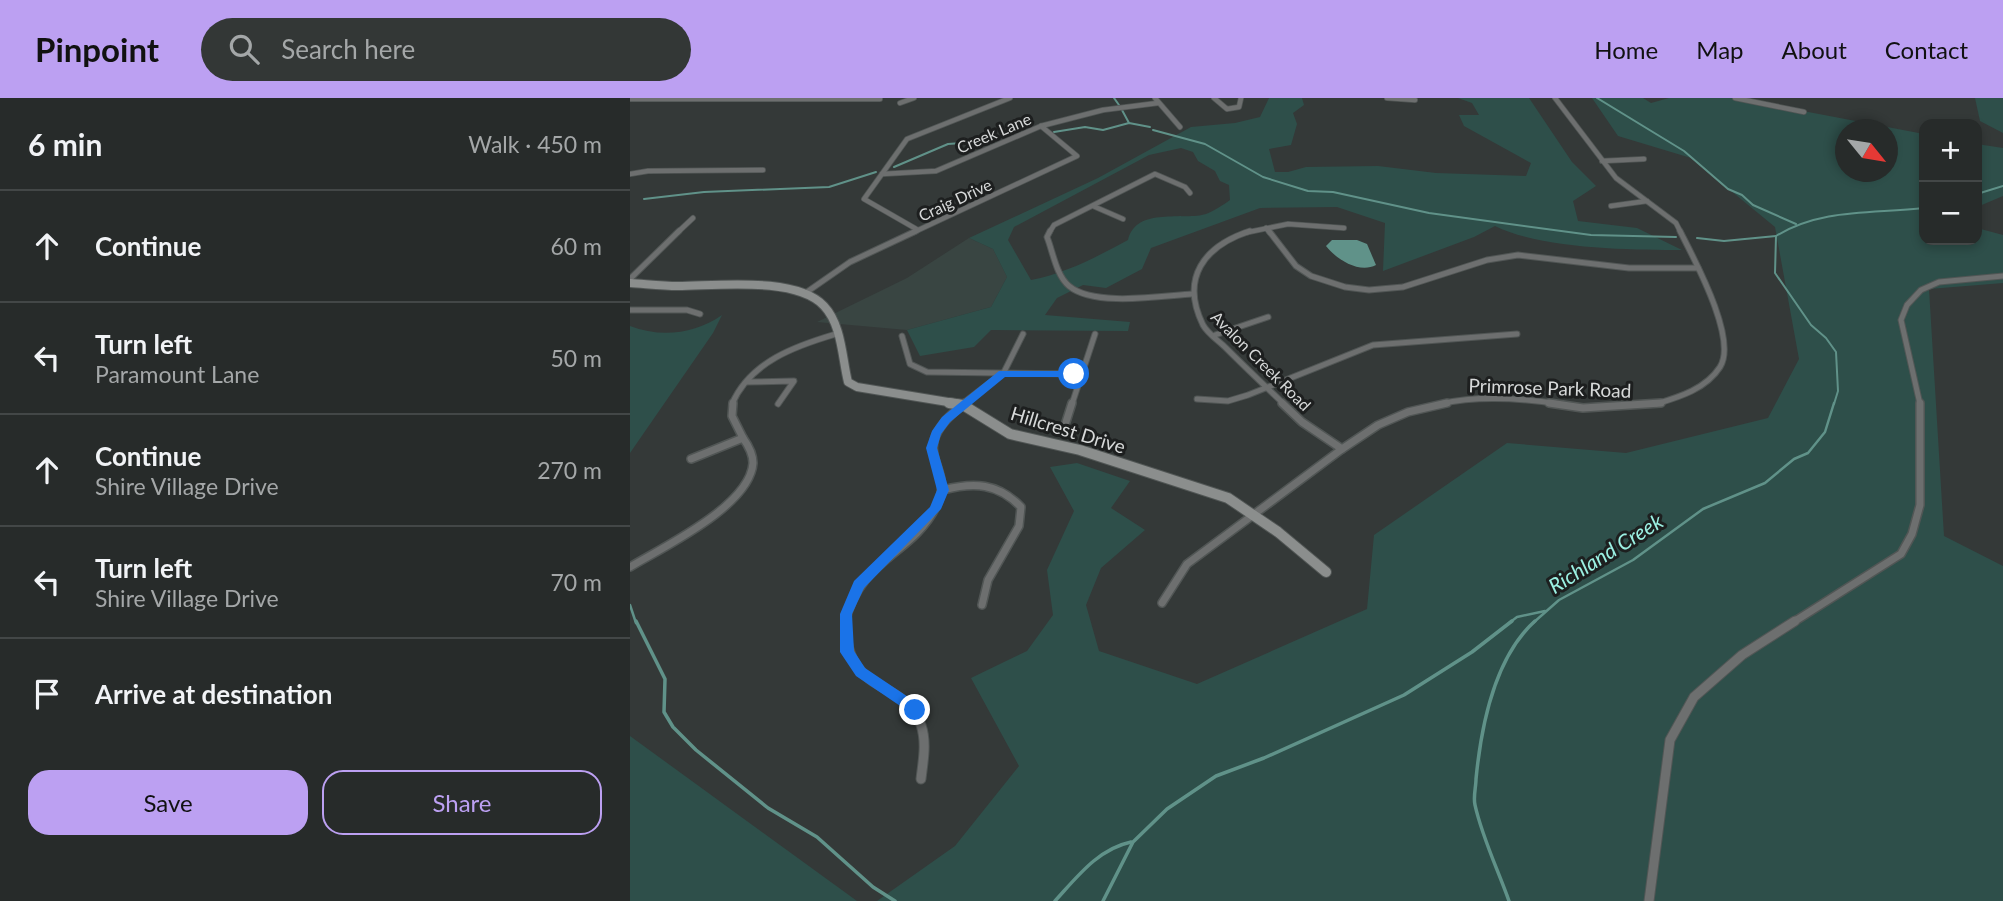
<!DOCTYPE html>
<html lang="en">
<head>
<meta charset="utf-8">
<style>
	body { margin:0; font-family:Lato,sans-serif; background:#333736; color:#f1f3f6 }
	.controls { position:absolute; right:21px; top:21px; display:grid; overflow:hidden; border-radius:14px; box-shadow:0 4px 10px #0003 }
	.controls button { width:63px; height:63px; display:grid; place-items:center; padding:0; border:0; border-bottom:2px solid #434747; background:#272b2a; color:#f1f3f6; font:35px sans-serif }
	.compass { position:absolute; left:1205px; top:21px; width:63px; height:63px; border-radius:50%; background:#272b2a; box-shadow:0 4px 10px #0003; rotate:120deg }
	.stop { position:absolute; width:21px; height:21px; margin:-16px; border:5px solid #1a73e8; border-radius:50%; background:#fff }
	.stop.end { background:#1a73e8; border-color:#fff; box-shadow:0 2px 7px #0008 }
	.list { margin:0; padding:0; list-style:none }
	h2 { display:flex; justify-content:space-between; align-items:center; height:91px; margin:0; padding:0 28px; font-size:30px }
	h2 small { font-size:23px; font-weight:400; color:#a4a7a8 }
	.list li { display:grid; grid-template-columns:46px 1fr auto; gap:21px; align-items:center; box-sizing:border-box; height:112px; padding:0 28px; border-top:2px solid #434747 }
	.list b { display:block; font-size:26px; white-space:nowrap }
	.list p { margin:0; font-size:23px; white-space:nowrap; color:#a4a7a8 }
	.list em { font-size:23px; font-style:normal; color:#a4a7a8 }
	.actions { display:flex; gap:14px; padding:21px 28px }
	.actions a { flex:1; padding:16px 0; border:2px solid #bca0f2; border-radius:21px; text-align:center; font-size:24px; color:#bca0f2 }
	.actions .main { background:#bca0f2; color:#111 }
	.icon { flex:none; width:38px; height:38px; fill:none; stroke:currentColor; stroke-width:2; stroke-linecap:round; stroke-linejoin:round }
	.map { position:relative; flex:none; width:1373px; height:803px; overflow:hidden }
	header { display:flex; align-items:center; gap:42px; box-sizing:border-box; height:98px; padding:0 35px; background:#bca0f2; color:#111 }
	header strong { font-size:33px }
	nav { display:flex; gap:38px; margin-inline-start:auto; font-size:24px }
	.search { width:490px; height:63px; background:#333736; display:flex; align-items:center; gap:18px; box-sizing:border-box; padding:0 24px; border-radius:38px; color:#a4a7a8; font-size:26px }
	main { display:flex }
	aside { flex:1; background:#272b2a }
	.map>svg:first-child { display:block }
	.built { fill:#394542 }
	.green { fill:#2e4f4a; fill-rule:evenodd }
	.water { fill:#609289 }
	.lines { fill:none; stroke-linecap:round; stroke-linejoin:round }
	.stream-far2 { stroke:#609289; stroke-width:2 }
	.stream-far1 { stroke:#609289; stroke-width:2.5 }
	.stream { stroke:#609289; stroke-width:3.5 }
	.street-far3-casing { stroke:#515655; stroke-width:6 }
	.street-far2-casing { stroke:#515655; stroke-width:7 }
	.street-far1-casing { stroke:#515655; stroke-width:10 }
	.street-casing { stroke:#515655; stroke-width:11 }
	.secondary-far1-casing { stroke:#515655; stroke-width:10 }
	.secondary-casing { stroke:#515655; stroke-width:12 }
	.street-far3 { stroke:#6d6f6f; stroke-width:4.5 }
	.street-far2 { stroke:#6d6f6f; stroke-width:5 }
	.street-far1 { stroke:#6d6f6f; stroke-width:7 }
	.street { stroke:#6d6f6f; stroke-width:9 }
	.secondary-far1 { stroke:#8b8e8d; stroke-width:8 }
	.secondary { stroke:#8b8e8d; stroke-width:10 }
	.route { fill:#1a73e8 }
	.labels { text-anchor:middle; stroke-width:6; stroke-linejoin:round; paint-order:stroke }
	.far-street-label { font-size:16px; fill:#d7d9d9; stroke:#1d1f1f }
	.street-label { font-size:19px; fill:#d7d9d9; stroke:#1d1f1f }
	.water-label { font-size:21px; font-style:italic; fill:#9bf0e2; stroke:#1d1f1f }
</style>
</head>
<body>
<header>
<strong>Pinpoint</strong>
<div class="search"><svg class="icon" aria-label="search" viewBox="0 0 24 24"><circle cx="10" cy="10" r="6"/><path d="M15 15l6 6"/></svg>Search here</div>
<nav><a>Home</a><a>Map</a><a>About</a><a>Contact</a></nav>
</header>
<main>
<aside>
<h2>6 min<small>Walk · 450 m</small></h2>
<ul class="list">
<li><svg class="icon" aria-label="ahead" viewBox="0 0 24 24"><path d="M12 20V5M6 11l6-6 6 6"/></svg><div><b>Continue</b></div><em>60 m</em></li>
<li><svg class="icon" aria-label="left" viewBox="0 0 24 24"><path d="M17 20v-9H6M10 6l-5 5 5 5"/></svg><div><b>Turn left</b><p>Paramount Lane</p></div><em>50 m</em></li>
<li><svg class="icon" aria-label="ahead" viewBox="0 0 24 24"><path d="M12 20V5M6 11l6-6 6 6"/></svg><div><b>Continue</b><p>Shire Village Drive</p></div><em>270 m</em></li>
<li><svg class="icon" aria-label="left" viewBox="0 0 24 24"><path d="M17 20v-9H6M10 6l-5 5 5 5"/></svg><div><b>Turn left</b><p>Shire Village Drive</p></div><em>70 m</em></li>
<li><svg class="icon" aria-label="arrive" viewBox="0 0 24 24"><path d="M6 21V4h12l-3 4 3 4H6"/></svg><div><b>Arrive at destination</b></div></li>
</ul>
<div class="actions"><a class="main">Save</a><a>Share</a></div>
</aside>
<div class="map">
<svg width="1373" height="803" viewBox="0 0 1373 803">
	<rect width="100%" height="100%" fill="#343938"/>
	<path class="built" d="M339,140L363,151L377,179L361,209L277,232L187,224L277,180Z"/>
	<g class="green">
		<path d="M639,0H672L674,7L663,15L667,26L661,47L639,51L645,74H658L676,69L748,68L806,75L896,78L901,65L834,28L829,17H849L842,5L828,0H899L942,64L966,88L943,103L948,123L1007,130L1052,152C1000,152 911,151 865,128L844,139L753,173L755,125L707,109L630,110L521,150L512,171L476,190L453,187L427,200L415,217L500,224L498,233L361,232L344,249L290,258L277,232L361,209L377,179L363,151L339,140L468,80L561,29L605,25L630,19ZM551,50L563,54L568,63L585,73L590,83L599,87L600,102C593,107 584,113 576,116C555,123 506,108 498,142C466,159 437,175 401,182L378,142L384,129L519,57Z"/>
		<path d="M962,0H1013L1021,5L1039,0H1105L1294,36V142H1347V130L1373,137V185L1299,191L1314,438L1373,468V803H247L325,748L389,668L341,580L397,553L423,517L417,472L444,413L420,369L447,365L500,383L481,410L515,432L471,470L456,507L469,553L567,586L737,511L744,437L877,345L996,355L1138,320L1169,261L1145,129L1061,60L988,38ZM1216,32H1258V74H1216Z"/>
		<path d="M1345,0H1373V35L1350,23Z"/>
		<path d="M1347,46L1373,50V98L1347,109Z"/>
		<path d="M92,217L83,235L0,355V228C31,240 65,236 92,217Z"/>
		<path d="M0,638L227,803H0Z"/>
	</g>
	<path class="water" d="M702,142H727L737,146L746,167C729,176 706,161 696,148Z"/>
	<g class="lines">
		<g class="stream-far2">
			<path d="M484,0L489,7"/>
			<path d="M967,0L1054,53L1098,91L1112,97L1123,107L1166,126"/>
			<path d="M492,12L499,25"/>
			<path d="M523,32L575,46L633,79L678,93L703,94L799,115L961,137L1046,139"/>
			<path d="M424,34L455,29L473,32L499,25L520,29"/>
			<path d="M264,69L318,46L359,43"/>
			<path d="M1347,96L1373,88"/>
			<path d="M14,101L74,94L199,89L246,74"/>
			<path d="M1067,140L1094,143L1146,138"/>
			<path d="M1204,306L1208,293L1206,254L1196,240L1181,227L1145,175L1146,138C1192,110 1242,116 1294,110"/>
		</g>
		<g class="stream-far1">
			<path d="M0,507L6,525"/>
			<path d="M879,525L887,519L915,513"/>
			<path d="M903,525L929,502L1003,462L1073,411L1135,385L1164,361L1178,355L1195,334L1204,305"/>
		</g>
		<g class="stream">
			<path d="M6,523L35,581L34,614L43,629L66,652L138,710L187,739L243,789L265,803"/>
			<path d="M425,803C447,779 468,751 501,744"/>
			<path d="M473,803L503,744L537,711L586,678L634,660L774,597L842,554L882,523"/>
			<path d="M879,803C868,772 852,739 845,707C843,699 846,689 846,681C851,629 865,559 905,523"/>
		</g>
		<defs>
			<g id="street-far3">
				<path d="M525,0L550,29"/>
				<path d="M584,0L597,11L609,9L611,0"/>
				<path d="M757,0L785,2"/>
				<path d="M925,0L986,80L1046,125L1051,135"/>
				<path d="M1105,0L1174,14"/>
				<path d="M0,1H250"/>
				<path d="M270,5L284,0"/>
				<path d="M972,63L1014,61"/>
				<path d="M0,76L18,73L133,72"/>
				<path d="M252,76L306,73L411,28L473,12L528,5"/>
				<path d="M463,108L493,121"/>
				<path d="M981,108L1017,103"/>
				<path d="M636,130L640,135"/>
				<path d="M288,132L234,101L277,41L380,0"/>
				<path d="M47,135L63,120"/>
				<path d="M282,135L447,58L411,28"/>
				<path d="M419,135L424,127L525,76L555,89L560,95"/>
				<path d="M614,135L658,126L714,130"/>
			</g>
			<g id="street-far2">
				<path d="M420,133L417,139C423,154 426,177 439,188C464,209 531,198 562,196"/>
				<path d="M620,133C574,148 550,180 573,227C578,236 589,243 596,250C615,269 635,288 654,306"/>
				<path d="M639,133L666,168L681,178L715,189L739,192L773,189L857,162L888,157L999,170H1068"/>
				<path d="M0,181L49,133"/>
				<path d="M174,196L220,164L286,133"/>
				<path d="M0,212H57L70,216"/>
				<path d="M585,237L638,219"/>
				<path d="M272,238L280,266L297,274L450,276"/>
				<path d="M117,284L164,283L148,306"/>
				<path d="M567,301L598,303L618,297L743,247L887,236"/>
				<path d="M102,306C120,264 165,248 206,236"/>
				<path d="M332,306L374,274L393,236"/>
				<path d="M442,306L465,236"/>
				<path d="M810,306C849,297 890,300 930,306"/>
				<path d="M1026,306C1049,299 1076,291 1090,269C1108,241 1064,161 1050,133"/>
				<path d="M1290,306L1271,222L1277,207L1291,192L1309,184L1373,178"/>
			</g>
			<g id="street-far1">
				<path d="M652,305L672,324L712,351"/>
				<path d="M919,305L953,310L1031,305"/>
				<path d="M436,324L442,305"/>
				<path d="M61,361L113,340L102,318L103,305"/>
				<path d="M313,392C344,384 368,385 391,409L389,428L358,482L352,507"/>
				<path d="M0,469C33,449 120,408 123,365C123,356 118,347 113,340"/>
				<path d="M532,505L557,466L712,351L748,327L778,314L817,305"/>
				<path d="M215,525C230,460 281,458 306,409C329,367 270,355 335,305"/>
				<path d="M1162,525L1271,456L1282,436L1290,407V305"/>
			</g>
			<g id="street">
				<path d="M216,523C214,599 274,579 291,627C297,645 293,663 291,681"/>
				<path d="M1019,803L1040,642L1064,599L1112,557L1165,523"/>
			</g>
			<path id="secondary-far1" d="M0,185C16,186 32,188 48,188C86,188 166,178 194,208C212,227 212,260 218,284L227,289L330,306"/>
			<path id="secondary" d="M319,305L333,307L380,336L450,352L598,400L648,434L696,474"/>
		</defs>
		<use href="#street-far3" class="street-far3-casing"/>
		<use href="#street-far2" class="street-far2-casing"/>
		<use href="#street-far1" class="street-far1-casing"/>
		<use href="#street" class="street-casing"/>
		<use href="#secondary-far1" class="secondary-far1-casing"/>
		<use href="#secondary" class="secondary-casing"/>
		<use href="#street-far3" class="street-far3"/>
		<use href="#street-far2" class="street-far2"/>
		<use href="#street-far1" class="street-far1"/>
		<use href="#street" class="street"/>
		<use href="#secondary-far1" class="secondary-far1"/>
		<use href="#secondary" class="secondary"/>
	</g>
	<path class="route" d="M369,273H444L449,276L444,279H375L320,324L311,336L307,350L319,392L311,411L234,490L222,516L224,553L235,570L290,607L292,612L285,618L226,578L210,554V516L224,483L300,409L307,392L296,350L302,333L312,319Z"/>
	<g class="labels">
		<g class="far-street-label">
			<text transform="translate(364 35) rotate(-23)" y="6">Creek Lane</text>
			<text transform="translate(325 102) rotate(-25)" y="6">Craig Drive</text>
			<text transform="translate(631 263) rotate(45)" y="6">Avalon Creek Road</text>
		</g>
		<g class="street-label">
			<text transform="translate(920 290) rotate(2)" y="7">Primrose Park Road</text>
			<text transform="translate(438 332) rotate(17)" y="7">Hillcrest Drive</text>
		</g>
		<g class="water-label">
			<text transform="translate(976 456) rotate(-32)" y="7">Richland Creek</text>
		</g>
	</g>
</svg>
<div class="controls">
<button>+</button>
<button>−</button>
</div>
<svg class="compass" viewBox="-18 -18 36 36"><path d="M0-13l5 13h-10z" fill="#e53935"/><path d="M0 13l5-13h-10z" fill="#a4a7a8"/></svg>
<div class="stop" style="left:444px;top:276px"></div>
<div class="stop end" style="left:285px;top:612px"></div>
</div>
</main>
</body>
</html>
